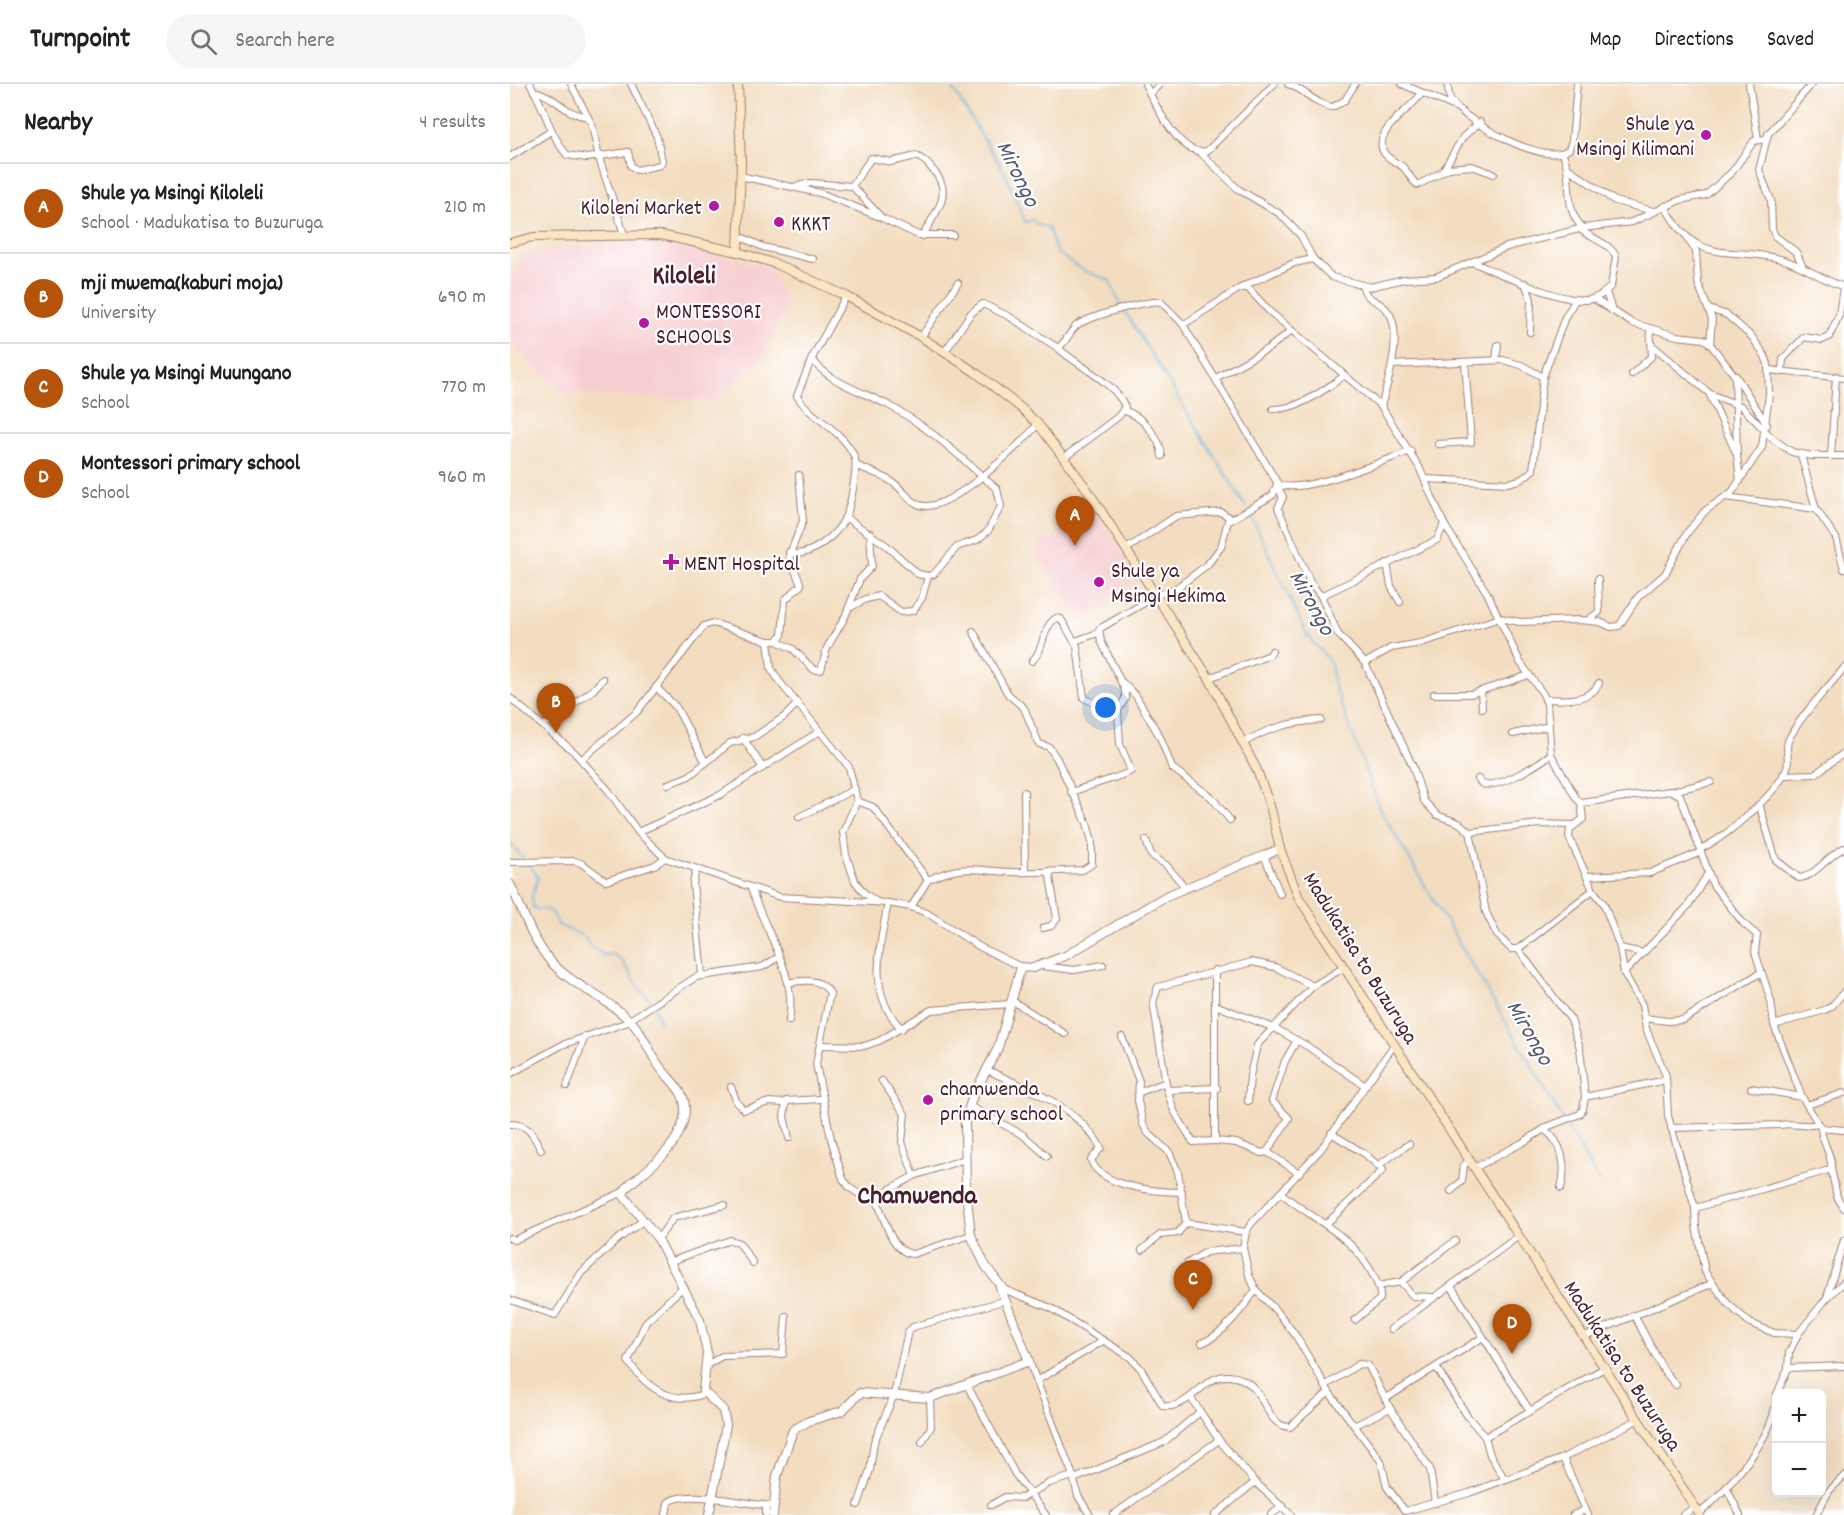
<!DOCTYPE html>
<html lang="en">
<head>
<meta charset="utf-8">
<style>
	body { margin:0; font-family:Dekko,sans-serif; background:#f6f6f6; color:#202124 }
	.controls { position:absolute; right:18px; bottom:18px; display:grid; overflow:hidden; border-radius:9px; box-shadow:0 6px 24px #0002 }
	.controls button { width:54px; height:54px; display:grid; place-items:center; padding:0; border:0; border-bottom:2px solid #e0e0e0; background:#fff; color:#202124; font:30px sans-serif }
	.you { position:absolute; left:596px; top:624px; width:21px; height:21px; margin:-15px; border:4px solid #fff; border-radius:50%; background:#1a73e8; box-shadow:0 0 0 9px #1a73e833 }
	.badge { display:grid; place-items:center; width:39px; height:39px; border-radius:50%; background:#b45309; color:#fff; font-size:20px; font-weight:700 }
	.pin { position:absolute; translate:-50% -50px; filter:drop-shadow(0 2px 3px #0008) }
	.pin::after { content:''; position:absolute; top:32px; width:21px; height:18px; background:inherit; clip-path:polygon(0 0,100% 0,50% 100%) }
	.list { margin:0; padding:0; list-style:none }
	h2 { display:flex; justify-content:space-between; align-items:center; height:78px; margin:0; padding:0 24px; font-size:26px }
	h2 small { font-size:20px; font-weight:400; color:#757577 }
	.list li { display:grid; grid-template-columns:39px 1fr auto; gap:18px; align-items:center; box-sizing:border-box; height:90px; padding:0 24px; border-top:2px solid #e0e0e0 }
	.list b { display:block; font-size:22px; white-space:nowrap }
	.list p { margin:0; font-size:20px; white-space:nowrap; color:#757577 }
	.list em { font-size:20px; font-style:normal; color:#757577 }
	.icon { flex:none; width:33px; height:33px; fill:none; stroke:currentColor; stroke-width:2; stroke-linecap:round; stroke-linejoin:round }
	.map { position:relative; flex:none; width:1334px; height:1431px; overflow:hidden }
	header { display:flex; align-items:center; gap:36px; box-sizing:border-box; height:84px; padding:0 30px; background:#fff; border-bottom:2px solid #e0e0e0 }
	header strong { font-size:28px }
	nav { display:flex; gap:33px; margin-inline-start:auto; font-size:21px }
	.search { width:420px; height:54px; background:#f6f6f6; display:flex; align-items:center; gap:15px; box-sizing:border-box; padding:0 21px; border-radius:33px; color:#757577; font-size:22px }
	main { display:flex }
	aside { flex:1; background:#fff }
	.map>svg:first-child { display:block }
	.built { fill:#f7cfd2 }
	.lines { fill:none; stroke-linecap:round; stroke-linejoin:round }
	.stream { stroke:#62b2dc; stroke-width:1.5 }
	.minor-casing { stroke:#9e7e76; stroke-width:8 }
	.tertiary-casing { stroke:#9e7e76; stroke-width:10 }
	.secondary-casing { stroke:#9e7e76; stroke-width:10 }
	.minor { stroke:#fff; stroke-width:6 }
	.tertiary { stroke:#fff; stroke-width:8 }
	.secondary { stroke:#fbe6c4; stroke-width:8 }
	.poi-dot { fill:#b5179e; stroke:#fff; stroke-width:2 }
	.labels { text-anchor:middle; stroke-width:4.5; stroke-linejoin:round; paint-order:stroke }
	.poi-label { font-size:22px; fill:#4a1f2b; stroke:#fff; text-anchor:start }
	.street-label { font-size:22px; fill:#4a1f2b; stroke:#fff }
	.water-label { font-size:24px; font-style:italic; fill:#545a72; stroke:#fff }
	.quarter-label { font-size:26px; font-weight:bold; fill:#4a1f2b; stroke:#fff }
</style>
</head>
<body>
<header>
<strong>Turnpoint</strong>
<div class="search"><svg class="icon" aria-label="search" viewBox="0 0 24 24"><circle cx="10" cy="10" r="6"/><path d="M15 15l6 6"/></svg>Search here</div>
<nav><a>Map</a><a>Directions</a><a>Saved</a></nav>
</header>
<main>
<aside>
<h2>Nearby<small>4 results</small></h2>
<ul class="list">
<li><span class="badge">A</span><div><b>Shule ya Msingi Kiloleli</b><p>School · Madukatisa to Buzuruga</p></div><em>210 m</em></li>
<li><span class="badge">B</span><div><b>mji mwema(kaburi moja)</b><p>University</p></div><em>690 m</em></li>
<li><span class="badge">C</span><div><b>Shule ya Msingi Muungano</b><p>School</p></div><em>770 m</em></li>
<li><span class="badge">D</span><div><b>Montessori primary school</b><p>School</p></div><em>960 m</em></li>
</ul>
</aside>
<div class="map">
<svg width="1334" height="1431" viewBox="0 0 1334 1431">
	<rect width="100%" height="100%" fill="#fff"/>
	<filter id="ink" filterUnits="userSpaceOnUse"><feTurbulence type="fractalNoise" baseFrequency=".0167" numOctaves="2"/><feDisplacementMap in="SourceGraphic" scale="12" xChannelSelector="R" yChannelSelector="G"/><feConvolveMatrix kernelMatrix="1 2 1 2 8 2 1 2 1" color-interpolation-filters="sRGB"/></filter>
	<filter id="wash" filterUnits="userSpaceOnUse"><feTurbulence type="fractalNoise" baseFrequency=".008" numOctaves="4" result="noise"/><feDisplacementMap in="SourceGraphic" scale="24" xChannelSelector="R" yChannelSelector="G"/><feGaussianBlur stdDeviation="1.35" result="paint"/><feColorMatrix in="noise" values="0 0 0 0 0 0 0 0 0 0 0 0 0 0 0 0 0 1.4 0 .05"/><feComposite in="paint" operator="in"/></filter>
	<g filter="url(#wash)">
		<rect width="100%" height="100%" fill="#f3ddc0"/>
		<g class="built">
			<path d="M119,157L171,163L258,182L277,220L253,272L204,317L54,310L0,258V199L10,170Z"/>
			<path d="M585,427L629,496L571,538L523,464Z"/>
		</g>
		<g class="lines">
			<g class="stream">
				<path d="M440,0L496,91L515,138L522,136L528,141L538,143L546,168L572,186L599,196L611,222"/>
				<path d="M614,226L736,423"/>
				<path d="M739,427L797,551L821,579L823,598L870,725L1053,1035"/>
				<path d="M0,759L14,775"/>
				<path d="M19,781L28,793L22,813L23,824C39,828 41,821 48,841L75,853L78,860L93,871L103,870L112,877L129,904L142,918"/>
				<path d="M144,922L150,938"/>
				<path d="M1055,1039L1090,1098"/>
			</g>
		</g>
	</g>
	<g filter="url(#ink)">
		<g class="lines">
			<defs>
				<g id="minor">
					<path d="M20,0C35,23 39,50 57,71L77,74L118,68L121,82L127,86L150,81L152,77L147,53L121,0"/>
					<path d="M61,0L82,41L89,74L114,150"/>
					<path d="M635,0C645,20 670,74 697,67L764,0"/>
					<path d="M778,0C794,5 807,22 823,23L835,16L845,0"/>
					<path d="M892,0L945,23"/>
					<path d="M938,0C938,6 938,13 942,18C957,38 1036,84 1059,65L1062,57L1067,0"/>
					<path d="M1239,0L1248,55"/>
					<path d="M24,7C47,12 53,30 78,33"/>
					<path d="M912,9C903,24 861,47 874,69C877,74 887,79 893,83C899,89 901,97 908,101L939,84L962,82L984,90"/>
					<path d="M640,10L650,0"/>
					<path d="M691,69L728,105L770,130L791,152L803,175L822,193L860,203L894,195L926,193L997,163L1073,144L1122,138L1170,116L1196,111L1222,88L1244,57L1255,55"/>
					<path d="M1053,70C1064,94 1052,125 1073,144"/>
					<path d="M0,73L41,47"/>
					<path d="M1058,84L1105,117L1143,127"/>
					<path d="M934,85L953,53L970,38"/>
					<path d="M230,92L310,109L370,133L408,151H443"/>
					<path d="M342,102L370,132"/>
					<path d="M283,103L301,99L342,102L361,74L381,78L406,72C416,76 420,83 427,91C443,114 422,131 413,152"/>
					<path d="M1155,122C1188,186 1219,160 1274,176C1296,183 1313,196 1334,203"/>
					<path d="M229,152L253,163L303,175"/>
					<path d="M1178,156L1186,167L1188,199L1202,235L1200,260"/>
					<path d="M962,178C989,189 1049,218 1077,216C1086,215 1095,209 1101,202L1106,173C1101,159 1081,155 1070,145"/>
					<path d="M1293,183L1286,168L1265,152L1262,145L1261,116L1249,86L1258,50L1302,0"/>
					<path d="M1015,199L1021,215L1020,248"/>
					<path d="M734,202L784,179L803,175"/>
					<path d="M853,203C856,217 867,215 876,225C895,245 878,299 871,322"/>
					<path d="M1096,208L1102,227"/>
					<path d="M1084,215L1122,239L1167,252L1194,255L1200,260L1225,292L1227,371"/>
					<path d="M672,239L768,400C790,412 875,376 901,367"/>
					<path d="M411,253L448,199"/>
					<path d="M1142,261L1199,309L1227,371L1230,397"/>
					<path d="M548,264C566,281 606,299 615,323L609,332L555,373"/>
					<path d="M434,269L461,229L473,220L500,233L548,264C556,258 559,249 566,242C575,234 639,215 651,218L672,239H676L730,204H738L759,227L871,322L909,383L934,440L977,509L1010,578L1033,610L1037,620L1041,670L1066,714L1071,719L1161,707L1170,711L1203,801L1234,840L1247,851L1245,868L1261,917L1264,941L1292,1013L1311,1044L1334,1046"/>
					<path d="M302,274C313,296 358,310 380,322C421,344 452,375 487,405L491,422L478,447L467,456L447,463L424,490L418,492L408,490L376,461L335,433"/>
					<path d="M986,276L988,261"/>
					<path d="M882,281L993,276L1011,281L1033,293"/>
					<path d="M1259,286L1334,294"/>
					<path d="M1272,288L1273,275L1294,253L1312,256L1319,253L1329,231L1333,203"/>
					<path d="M1122,290L1142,272L1140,244"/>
					<path d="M1226,292L1257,341"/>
					<path d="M706,294L759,264L781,247"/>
					<path d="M1200,310L1231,322L1263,355L1282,368L1302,372H1334"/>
					<path d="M763,325C791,325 812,307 834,292"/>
					<path d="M615,327C631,331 651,354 652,372"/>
					<path d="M928,360L961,358L955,278"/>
					<path d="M1291,371L1306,425L1326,454L1334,485"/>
					<path d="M1321,372L1326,292"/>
					<path d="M348,382C361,388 374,391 385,400C394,407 398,416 410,421C438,431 510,361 528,340"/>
					<path d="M916,395L999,399L1012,395L1023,386L1033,293L1055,233L1066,215"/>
					<path d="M767,402L773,413L768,424L800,498L811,512L828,550L855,579L903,683L914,717L927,731L949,739L960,748L976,828L987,851L1001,865H1008L1083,806"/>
					<path d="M1216,413L1306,425"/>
					<path d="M719,437L763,411L767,400"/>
					<path d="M279,468C298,476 327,451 335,434C340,424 349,382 344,372C333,346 301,335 287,312L302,274L336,212"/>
					<path d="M877,479L881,502L890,518"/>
					<path d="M811,512L927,456L934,440"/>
					<path d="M339,524L356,515L369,512L391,528L403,527L412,514L418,492"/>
					<path d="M1078,536L1089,528L1088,495"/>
					<path d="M258,557L261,584L269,597L339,683L347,717L333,748L336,771L345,797L354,809L367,818"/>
					<path d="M267,557L283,565L304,586H311L317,564L335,533L350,495L362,482L360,449"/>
					<path d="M565,557L588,549"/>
					<path d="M522,577C535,566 531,544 546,534L551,535L567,562L574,614L592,623L600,630H606L615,615V606L591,557L589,545L648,511L665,505L697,481L711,463L719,433L711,428L666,432L618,464"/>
					<path d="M855,579L881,564L911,559L990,534L1010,538L1070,536L1090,538L1101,543L1109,542L1128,513L1155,490L1177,449L1195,427L1222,408L1252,363L1259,310L1258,280L1255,272L1242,253L1217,231L1199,225"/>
					<path d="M699,594L760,571L762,567"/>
					<path d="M613,599L626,612L650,653L662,684L701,713L720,736"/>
					<path d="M146,603L166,623L196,679"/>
					<path d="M971,607L972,624"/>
					<path d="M924,610H961L1019,591"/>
					<path d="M0,614L64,668L98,706L128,748L155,774L270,813L378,819L401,823L417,829L470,863L511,883"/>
					<path d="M1035,615C1052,616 1081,618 1089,599"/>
					<path d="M33,642L83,606L93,595"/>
					<path d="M1003,650L1039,642"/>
					<path d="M233,654L253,684"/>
					<path d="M732,660C757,644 781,638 811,636"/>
					<path d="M72,675L127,628L194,542L203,539L258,557H267L272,551L275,516L291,501L279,472L293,437L289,391"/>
					<path d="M1273,691L1305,690L1334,669"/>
					<path d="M968,695L972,700C989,705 1027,681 1041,670"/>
					<path d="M158,700L179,692L220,659L244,653L274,633L286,621"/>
					<path d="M1162,707L1201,698"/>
					<path d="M514,708L515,788"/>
					<path d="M561,708C572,704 617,691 621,687L610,660L608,628"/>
					<path d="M347,717L363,723L418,796"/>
					<path d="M1071,719L1073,735L1060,745L1059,753L1083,806L1094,820L1110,864L1114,889L1132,921L1136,945L1156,992L1158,1032L1185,1124L1186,1142L1195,1188L1217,1219L1240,1239L1264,1249L1288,1250"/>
					<path d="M1249,720L1266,776L1289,794C1305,793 1318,771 1334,764"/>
					<path d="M289,733L345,705"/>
					<path d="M128,748L210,711L310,647"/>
					<path d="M960,748L1029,740L1064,741"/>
					<path d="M636,756L641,771L656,781L675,803"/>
					<path d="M1190,765C1214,755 1268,709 1277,684C1280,675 1275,666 1278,657C1288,634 1318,604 1334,584"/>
					<path d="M755,774L770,810"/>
					<path d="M0,778L64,777L71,779L96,797L145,781L155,774"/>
					<path d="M186,785L183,800L192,891"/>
					<path d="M1077,792L1140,789L1191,768"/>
					<path d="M241,804C254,846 288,891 279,937"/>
					<path d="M378,819C370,863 356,909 392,945"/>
					<path d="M401,823L418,796C452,779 467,787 501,788C525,789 549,787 573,786L582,780V758L577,739L547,675L539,663L529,660L514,624L498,610L463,547"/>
					<path d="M533,844L541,842L547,835L539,787"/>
					<path d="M1110,864L1133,869"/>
					<path d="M532,882L564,886L593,881"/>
					<path d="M705,886V1057L726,1059L752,1069L757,1068L779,1034L762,1017L775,977L787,956"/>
					<path d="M1114,889L1178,822L1197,791"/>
					<path d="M277,899C292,896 310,893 320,909L306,980L321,1055L333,1095L340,1104L349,1110L366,1113L404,1092L455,1075"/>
					<path d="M501,916L555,950"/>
					<path d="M705,921L764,944L797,962L854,1001"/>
					<path d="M1134,934L1158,937L1173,936L1250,889"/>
					<path d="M1264,941L1315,926L1322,922L1334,908"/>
					<path d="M612,953L629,997L628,1017L633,1040L638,1049L659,1068L668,1088L676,1139L736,1148"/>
					<path d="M311,961L354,962L369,957L421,926L500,920"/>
					<path d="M884,961L811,1065L741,1140L736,1148L733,1164L739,1191L746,1206L770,1231L786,1252L819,1308L871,1377L877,1403L895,1427L959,1409L1053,1374L1129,1335"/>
					<path d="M477,986C518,1005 568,1022 591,1064L581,1076C590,1103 647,1108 672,1108"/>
					<path d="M0,990L52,961L115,939L186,893L252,883L269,873"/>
					<path d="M372,997L395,1030L392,1058L404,1092"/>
					<path d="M57,1002L75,952"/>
					<path d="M221,1003L227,1019L234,1026L259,1018L274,1019"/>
					<path d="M1241,1004L1292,1013"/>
					<path d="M657,1006L707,1004"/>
					<path d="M630,1008L656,998"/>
					<path d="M1075,1013L1156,996"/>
					<path d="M738,1017L740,992L747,961L803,902"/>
					<path d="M1297,1021L1334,1009"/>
					<path d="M459,1022L513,1051L537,1072"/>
					<path d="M0,1040C19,1040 23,1051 31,1066"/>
					<path d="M1161,1044L1270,1041C1283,1038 1296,1044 1307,1040"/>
					<path d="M1034,1045C1053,1059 1057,1082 1051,1104"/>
					<path d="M279,1054L274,1033L276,1017L311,1015"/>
					<path d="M705,1057L683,1058L664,1027L657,1006L643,918L648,903L742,878L765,883L803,902L833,884"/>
					<path d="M757,1068L789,1089"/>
					<path d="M870,1080L899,1060"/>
					<path d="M964,1084L1012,1059L1039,1042L1070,1030L1073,1025L1075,1013L1070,964L1061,936L1008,865"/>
					<path d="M1321,1084L1327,1113L1334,1124"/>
					<path d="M941,1107L952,1097L954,1081L959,1077"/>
					<path d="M771,1109C803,1136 841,1150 862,1189C866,1197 871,1205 870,1215L845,1236"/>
					<path d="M366,1113C373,1131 381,1169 403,1170L461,1151"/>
					<path d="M1185,1124L1316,1087L1321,1084C1323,1072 1311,1057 1311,1044"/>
					<path d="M816,1140L873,1086L855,1070L821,1049"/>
					<path d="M0,1154L4,1156L113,1108"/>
					<path d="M148,1155L163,1134L214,1121"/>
					<path d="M632,1166L650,1151L668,1149L676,1139"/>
					<path d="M159,1178L220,1156L229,1159L243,1179"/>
					<path d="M678,1179L696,1168L733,1164"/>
					<path d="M891,1198L903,1212L922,1213"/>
					<path d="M868,1202L891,1198L945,1157"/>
					<path d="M941,1202L1020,1327"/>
					<path d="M173,1203L136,1238L118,1277C136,1303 161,1322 194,1310"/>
					<path d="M493,1205L541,1224L620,1273L631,1285L653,1322C681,1326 693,1290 719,1292C758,1295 751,1342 780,1343L819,1308"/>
					<path d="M1317,1213L1334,1156"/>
					<path d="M0,1216L45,1231L71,1189L108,1155L134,1136"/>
					<path d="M1124,1231L1154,1287L1166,1301"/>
					<path d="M881,1245L1009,1152"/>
					<path d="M1075,1252L1201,1200"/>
					<path d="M692,1259C715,1249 731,1226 746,1206"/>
					<path d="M519,1277L563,1392L568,1412L580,1431"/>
					<path d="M197,1281L212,1272L273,1270L276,1232"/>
					<path d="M926,1283L958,1333L975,1353L980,1371L994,1394"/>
					<path d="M1278,1284L1334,1282"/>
					<path d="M528,1296L593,1257"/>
					<path d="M457,1301L505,1390L536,1431"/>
					<path d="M815,1302L849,1280L858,1281L880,1324L920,1385L925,1419"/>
					<path d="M1267,1310L1278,1284L1279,1269L1288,1250L1317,1214L1334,1198"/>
					<path d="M681,1314L709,1356L745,1398L781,1431"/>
					<path d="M875,1315L973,1253"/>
					<path d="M844,1342L880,1324"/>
					<path d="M975,1353L1096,1283"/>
					<path d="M412,1358L421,1343L420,1314"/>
					<path d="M1053,1374L1078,1431"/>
					<path d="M564,1395L654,1358L690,1328"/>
					<path d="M1217,1405L1230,1431"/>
					<path d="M348,1421L360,1386L364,1358L384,1311L398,1247L403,1243L496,1216"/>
					<path d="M481,1421L495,1413L512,1414L539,1399L563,1392"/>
					<path d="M1189,1430C1217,1406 1264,1354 1266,1316"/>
					<path d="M156,1431L158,1419C173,1404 241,1421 263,1422"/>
					<path d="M256,1431V1422"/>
					<path d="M603,1431L709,1356"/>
					<path d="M705,1431L745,1398"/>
					<path d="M761,1431L773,1422"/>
					<path d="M1063,1431L1075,1426"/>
					<path d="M1173,1431L1185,1423"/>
					<path d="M1306,1431L1319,1407L1334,1392"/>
				</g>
				<g id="tertiary">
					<path d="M0,800C14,828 21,856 43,880C65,903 95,913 117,934C131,945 138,965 147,979C159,998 180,1007 174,1034C169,1059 150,1075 131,1091C124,1097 115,1102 113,1111L148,1155L190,1236L197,1269L193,1307L213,1326L216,1341L199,1431"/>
					<path d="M493,1205L475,1181L461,1151L456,1106L455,1038L462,1014L488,964L511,883L523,884L555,872L656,812L770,765"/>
					<path d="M263,1431L267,1392L283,1346L299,1337L332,1327L350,1309L420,1314L519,1277L490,1203"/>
				</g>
				<g id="secondary">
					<path d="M228,0L231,80L228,168"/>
					<path d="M0,159L23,153L151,151L228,168L266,180L336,212L411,253L465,288L511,324L528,340L577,405L699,594L747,686L761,725L770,765L789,814L1190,1431"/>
				</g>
			</defs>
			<use href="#minor" class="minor-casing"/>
			<use href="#tertiary" class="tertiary-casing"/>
			<use href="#secondary" class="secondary-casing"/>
			<use href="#minor" class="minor"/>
			<use href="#tertiary" class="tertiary"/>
			<use href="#secondary" class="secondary"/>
		</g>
	</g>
	<g class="poi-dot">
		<circle cx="1196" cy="51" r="6"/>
		<circle cx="204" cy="122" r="6"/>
		<circle cx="269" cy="138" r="6"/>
		<circle cx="134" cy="239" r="6"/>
		<path d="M158 469h6v6h6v6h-6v6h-6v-6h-6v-6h6z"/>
		<circle cx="589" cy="498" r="6"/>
		<circle cx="418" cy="1016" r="6"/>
	</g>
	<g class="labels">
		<g class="poi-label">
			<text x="1184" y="46" text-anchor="end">Shule ya<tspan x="1184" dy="25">Msingi Kilimani</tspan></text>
			<text x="192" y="130" text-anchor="end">Kiloleni Market</text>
			<text x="281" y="146">KKKT</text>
			<text x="146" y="234">MONTESSORI<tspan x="146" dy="25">SCHOOLS</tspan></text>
			<text x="174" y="486">MENT Hospital</text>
			<text x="601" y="493">Shule ya<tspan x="601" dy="25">Msingi Hekima</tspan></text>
			<text x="430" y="1011">chamwenda<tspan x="430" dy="25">primary school</tspan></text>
		</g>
		<g class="street-label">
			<text transform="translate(852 873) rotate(58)" y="8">Madukatisa to Buzuruga</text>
			<text transform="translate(1114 1281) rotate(57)" y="8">Madukatisa to Buzuruga</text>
		</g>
		<g class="water-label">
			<text transform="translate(509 89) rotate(64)" y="8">Mirongo</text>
			<text transform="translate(803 518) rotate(61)" y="8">Mirongo</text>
			<text transform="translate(1021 948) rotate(60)" y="8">Mirongo</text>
		</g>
		<g class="quarter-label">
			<text x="174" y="199">Kiloleli</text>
			<text x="407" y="1119">Chamwenda</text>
		</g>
	</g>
</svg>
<div class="controls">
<button>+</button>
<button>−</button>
</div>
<div class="you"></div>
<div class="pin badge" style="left:565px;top:462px">A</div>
<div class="pin badge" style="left:46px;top:649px">B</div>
<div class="pin badge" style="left:683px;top:1226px">C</div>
<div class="pin badge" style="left:1002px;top:1270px">D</div>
</div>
</main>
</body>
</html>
